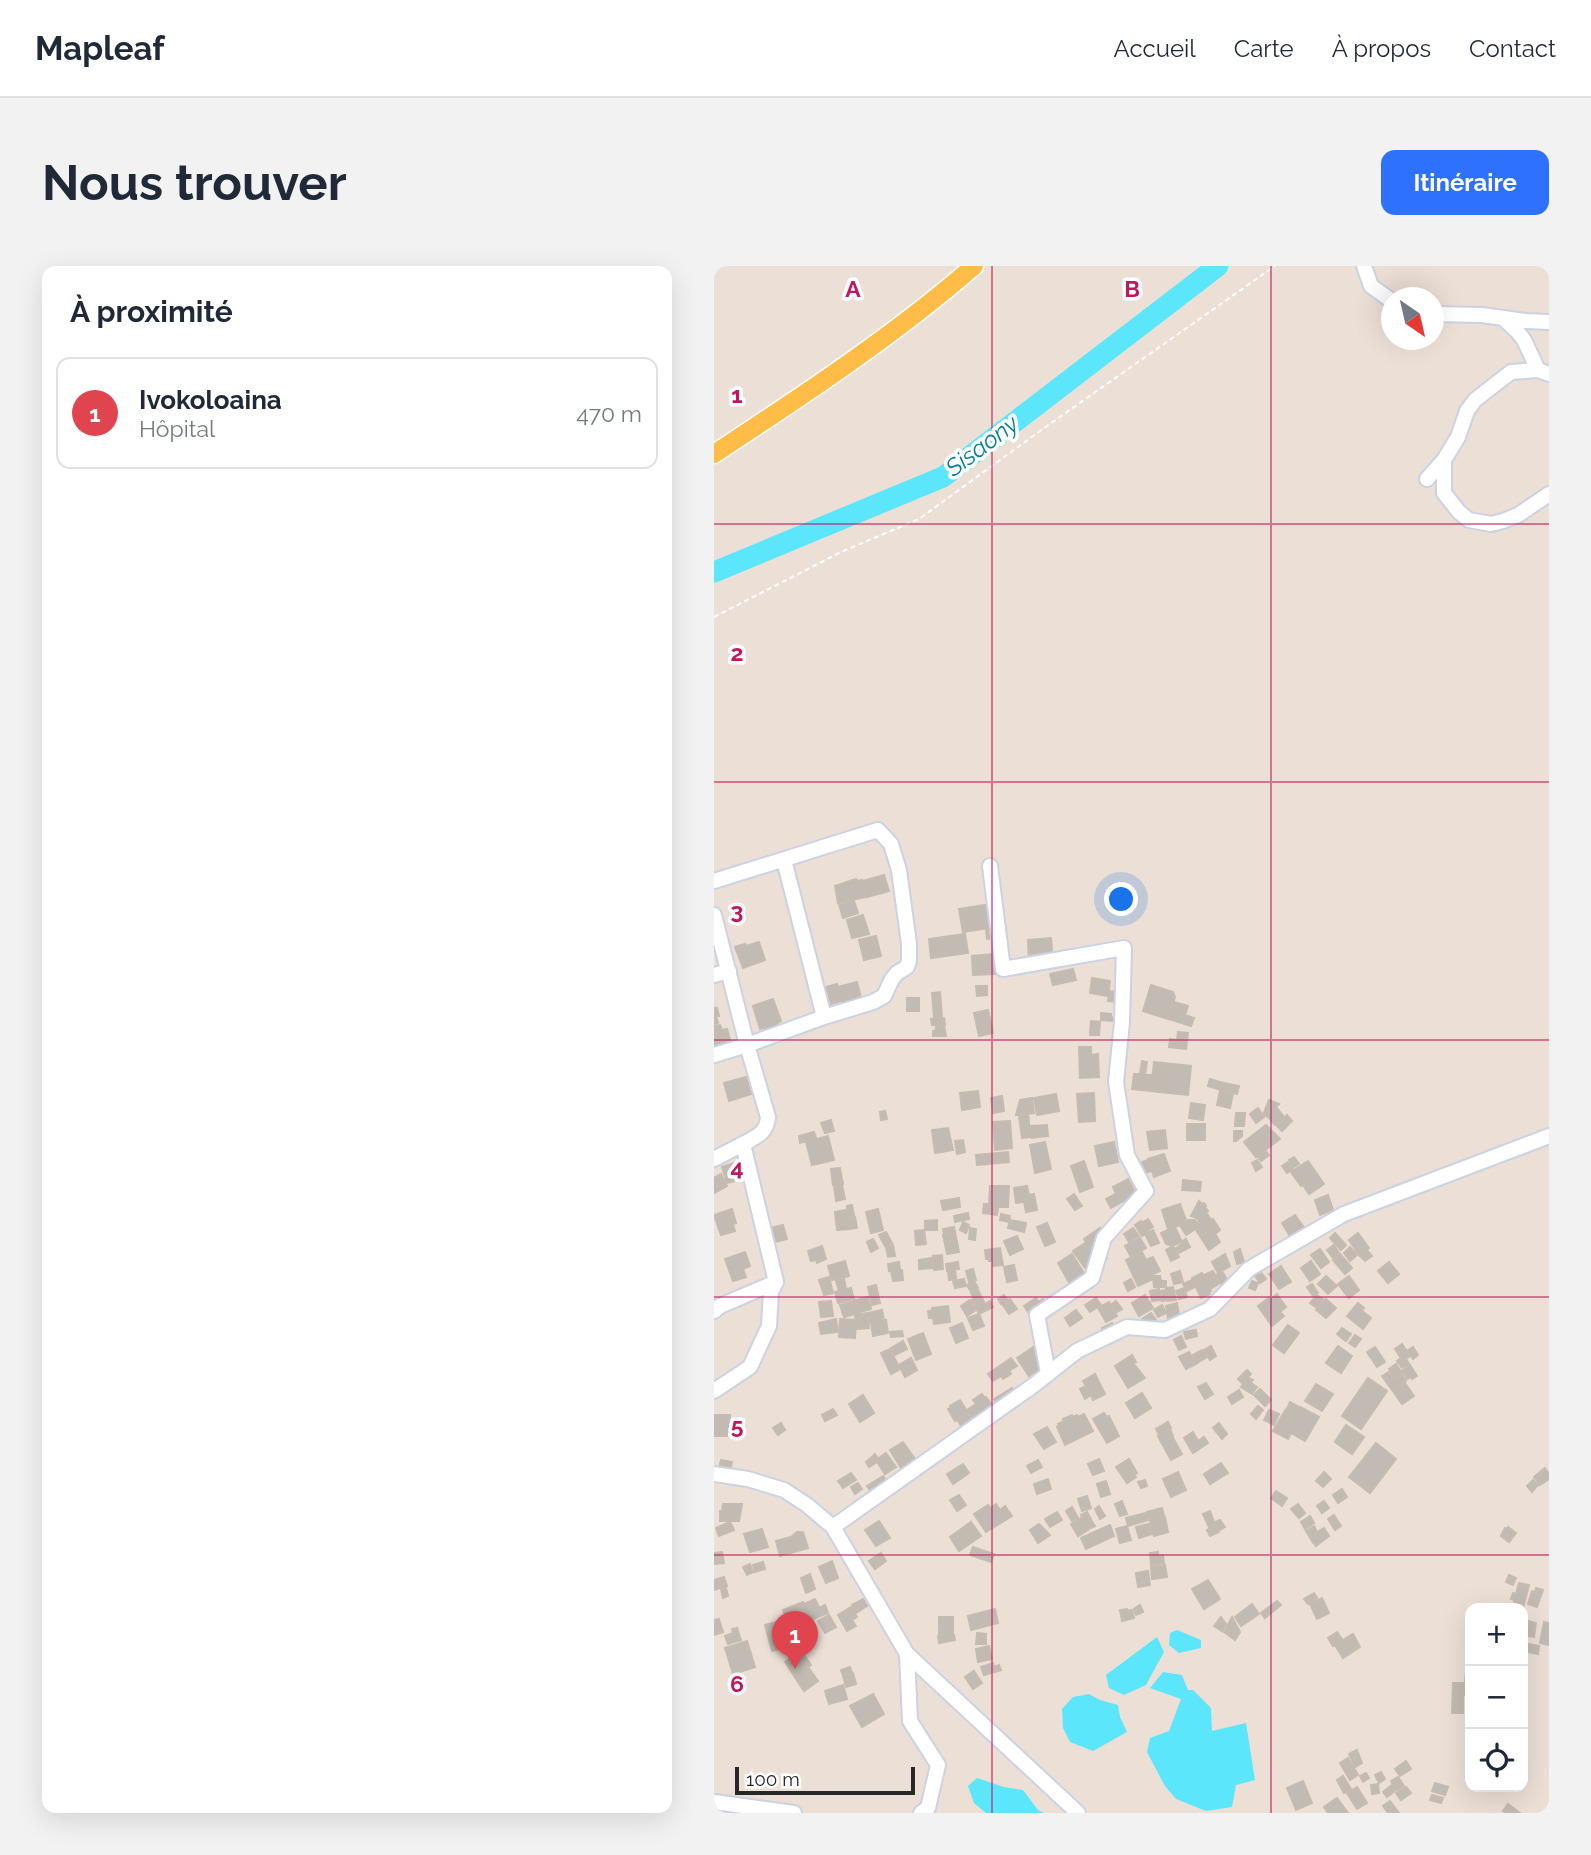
<!DOCTYPE html>
<html lang="fr">
<head>
<meta charset="utf-8">
<style>
	body { margin:0; font-family:Raleway,sans-serif; background:#f2f2f3; color:#1f2937 }
	.controls { position:absolute; right:21px; bottom:21px; display:grid; overflow:hidden; border-radius:14px; box-shadow:0 7px 28px #0002 }
	.controls button { width:63px; height:63px; display:grid; place-items:center; padding:0; border:0; border-bottom:2px solid #e0e1e3; background:#fff; color:#1f2937; font:35px sans-serif }
	.compass { position:absolute; left:667px; top:21px; width:63px; height:63px; border-radius:50%; background:#fff; box-shadow:0 7px 28px #0002; rotate:146deg }
	.scale { position:absolute; left:21px; bottom:18px; width:180px; box-sizing:border-box; padding-left:7px; border:4px solid #272727; border-top:0; font-size:19px; line-height:24px; white-space:nowrap; color:#272727; -webkit-text-stroke:5px #fff; paint-order:stroke }
	.you { position:absolute; left:408px; top:634px; width:24px; height:24px; margin:-18px; border:5px solid #fff; border-radius:50%; background:#1a73e8; box-shadow:0 0 0 10px #1a73e833 }
	.badge { display:grid; place-items:center; width:46px; height:46px; border-radius:50%; background:#2f71ff; color:#fff; font-size:23px; font-weight:700 }
	.pin { position:absolute; translate:-50% -58px; filter:drop-shadow(0 2px 4px #0008) }
	.pin::after { content:''; position:absolute; top:37px; width:24px; height:21px; background:inherit; clip-path:polygon(0 0,100% 0,50% 100%) }
	.list { margin:0; padding:0; list-style:none }
	h2 { display:flex; justify-content:space-between; align-items:center; height:91px; margin:0; padding:0 28px; font-size:30px }
	h2 small { font-size:23px; font-weight:400; color:#747a83 }
	.list li { display:grid; grid-template-columns:46px 1fr auto; gap:21px; align-items:center; box-sizing:border-box; height:112px; margin:0 14px 14px; padding:0 14px; border:2px solid #e0e1e3; border-radius:14px }
	.list b { display:block; font-size:26px; white-space:nowrap }
	.list p { margin:0; font-size:23px; white-space:nowrap; color:#747a83 }
	.list em { font-size:23px; font-style:normal; color:#747a83 }
	.icon { flex:none; width:38px; height:38px; fill:none; stroke:currentColor; stroke-width:2; stroke-linecap:round; stroke-linejoin:round }
	.map { position:relative; flex:none; width:835px; height:1547px; overflow:hidden; border-radius:14px }
	header { display:flex; align-items:center; gap:42px; box-sizing:border-box; height:98px; padding:0 35px; background:#fff; border-bottom:2px solid #e0e1e3 }
	header strong { font-size:33px }
	nav { display:flex; gap:38px; margin-inline-start:auto; font-size:24px }
	.intro { display:flex; align-items:center; justify-content:space-between; box-sizing:border-box; height:168px; padding:0 42px }
	h1 { margin:0; font-size:49px }
	.button { padding:18px 32px; border-radius:14px; background:#2f71ff; color:#fff; font-size:24px; font-weight:700 }
	main { display:flex; gap:42px; padding:0 42px }
	aside { flex:1; background:#fff; border-radius:14px; box-shadow:0 7px 28px #0002 }
	.map>svg:first-child { display:block }
	.water { fill:#5be6fb }
	.lines { fill:none; stroke-linecap:round; stroke-linejoin:round }
	.river { stroke:#5be6fb; stroke-width:21 }
	.building { fill:#c2bbb3; stroke:#c6bbb0; stroke-width:2 }
	.minor-casing { stroke:#cbd2e2; stroke-width:18 }
	.major-casing { stroke:#fff; stroke-width:21 }
	.path { stroke:#fff; stroke-width:2; stroke-dasharray:5 3.5; stroke-linecap:butt }
	.minor { stroke:#fff; stroke-width:14 }
	.major { stroke:#ffbc47; stroke-width:18 }
	.grid { fill:none; stroke:#c2185b; stroke-width:2; stroke-opacity:0.55 }
	.labels { text-anchor:middle; stroke-width:7; stroke-linejoin:round; paint-order:stroke }
	.water-label { font-size:24px; font-style:italic; fill:#007fa1; stroke:#fff }
	.grid-label { font-size:23px; text-anchor:middle; font-weight:bold; fill:#c2185b; stroke:#fff; stroke-width:7; stroke-linejoin:round; paint-order:stroke }
</style>
</head>
<body>
<header>
<strong>Mapleaf</strong>
<nav><a>Accueil</a><a>Carte</a><a>À propos</a><a>Contact</a></nav>
</header>
<div class="intro"><h1>Nous trouver</h1><a class="button">Itinéraire</a></div>
<main>
<aside>
<h2>À proximité<small></small></h2>
<ul class="list">
<li><span class="badge" style="background:#e0444e">1</span><div><b>Ivokoloaina</b><p>Hôpital</p></div><em>470 m</em></li>
</ul>
</aside>
<div class="map">
<svg width="835" height="1547" viewBox="0 0 835 1547">
	<rect width="100%" height="100%" fill="#ecdfd6"/>
	<g class="water">
		<path d="M463,1364L487,1374V1382L465,1387L455,1379L456,1367Z"/>
		<path d="M443,1371L450,1386L432,1419L410,1429L395,1422L392,1409Z"/>
		<path d="M449,1406L468,1409L474,1424H479L497,1442L498,1465L532,1457L541,1514L522,1519L518,1541L492,1545L462,1533L451,1520L433,1486L436,1472L455,1465L467,1433L436,1422Z"/>
		<path d="M375,1428L386,1434L404,1439L406,1451L413,1466L379,1485L356,1476L349,1462L348,1443L359,1431Z"/>
		<path d="M263,1512L290,1521L309,1524L324,1544L330,1547H272L260,1537L254,1520Z"/>
	</g>
	<g class="lines">
		<path class="river" d="M0,306L229,211L504,0"/>
	</g>
	<g class="building">
		<path d="M170,609L175,625L153,631L149,615Z"/>
		<path d="M142,613L143,615L148,614L152,631L124,637L121,620Z"/>
		<path d="M140,635L144,647L129,652L125,639Z"/>
		<path d="M271,639L275,662L249,666L245,643Z"/>
		<path d="M149,649L155,668L138,672L133,654Z"/>
		<path d="M281,662L283,672L273,673L272,663Z"/>
		<path d="M251,668L254,687L217,692L215,673Z"/>
		<path d="M162,670L167,690L150,694L145,674Z"/>
		<path d="M337,672L339,695L315,697L314,674Z"/>
		<path d="M45,676L51,694L29,702L21,681L31,678L32,680Z"/>
		<path d="M279,688L281,708L259,709L258,690Z"/>
		<path d="M359,703L362,714L339,719L336,708Z"/>
		<path d="M378,712L396,715L394,730L376,727Z"/>
		<path d="M143,716L148,735L129,739L124,721Z"/>
		<path d="M123,718L127,735L117,738L112,721Z"/>
		<path d="M437,719L459,726L461,731L454,753L429,745Z"/>
		<path d="M262,720H273V729L263,730Z"/>
		<path d="M395,725L412,727L411,737L394,735Z"/>
		<path d="M226,726L227,738L219,739L218,727Z"/>
		<rect x="193" y="732" width="12" height="13"/>
		<path d="M59,733L67,755L63,757L65,763L52,768L50,762L46,763L39,740Z"/>
		<path d="M460,736L474,740L471,749L480,752L477,760L455,753Z"/>
		<path d="M219,739H227L228,751L220,752Z"/>
		<path d="M0,741L1,743L3,742L5,750H2L4,757L0,758Z"/>
		<path d="M274,744L279,767L265,770L260,747Z"/>
		<path d="M387,747L397,748V751L400,752V755L387,754Z"/>
		<path d="M230,752L231,759H218L217,753Z"/>
		<path d="M377,755L386,756L385,769H376Z"/>
		<path d="M6,759L8,764L13,763L18,782L0,786V760Z"/>
		<path d="M230,760L232,770H219V765L222,764V761Z"/>
		<path d="M464,766L474,767L472,783L455,781L456,773L463,774Z"/>
		<path d="M365,781H377V789L384,788L385,811L366,812Z"/>
		<path d="M428,795L433,796L431,809H438L436,825L418,823L420,808H426Z"/>
		<path d="M440,796L477,800L474,829L437,825Z"/>
		<path d="M32,811L37,828L15,835L10,817Z"/>
		<path d="M496,813L509,817L507,824L494,820Z"/>
		<path d="M510,817L525,820L523,828L508,824Z"/>
		<path d="M264,825L266,841L248,844L246,827Z"/>
		<path d="M506,825L519,827L516,842L503,839Z"/>
		<path d="M380,827L381,855L365,856L363,828Z"/>
		<path d="M342,828L345,845L323,849L320,832Z"/>
		<path d="M288,830L290,845L279,847L277,832Z"/>
		<path d="M318,832L320,847L302,849L306,834Z"/>
		<path d="M555,834L565,838L551,850L549,849Z"/>
		<path d="M477,837L491,839L489,854L475,852Z"/>
		<path d="M544,842L550,851L542,857L536,848Z"/>
		<path d="M563,842L571,852L561,859L553,850Z"/>
		<path d="M171,845L173,853L167,854L166,846Z"/>
		<path d="M522,847H531L530,860H521Z"/>
		<path d="M314,848L317,871L308,872L305,850Z"/>
		<path d="M573,849L578,855L568,865L563,860Z"/>
		<path d="M117,854L120,865L111,867L107,857Z"/>
		<path d="M296,855L298,882L281,884L279,856Z"/>
		<rect x="473" y="858" width="18" height="16"/>
		<path d="M333,859L334,870L318,872L317,860Z"/>
		<path d="M552,859L566,873L542,891L530,876Z"/>
		<path d="M234,862L239,884L221,887L218,864Z"/>
		<path d="M451,864L453,882L436,884L433,866Z"/>
		<path d="M520,865H528V870L522,875H520Z"/>
		<path d="M100,866L102,872L86,877L85,870Z"/>
		<path d="M114,870L120,894L98,899L92,876Z"/>
		<path d="M249,874L251,886L243,888L241,875Z"/>
		<path d="M331,876L337,903L321,907L316,879Z"/>
		<path d="M400,876L404,896L385,900L381,880Z"/>
		<path d="M552,885L555,889L547,895L544,891Z"/>
		<path d="M294,886L295,896L263,899L262,889Z"/>
		<path d="M450,888L456,905L440,911L434,893Z"/>
		<path d="M580,891L585,898L580,901L575,894Z"/>
		<path d="M434,894L437,905L432,907L428,896Z"/>
		<path d="M543,894L548,901L542,905L538,897Z"/>
		<path d="M26,895L32,912L13,917L8,901Z"/>
		<path d="M370,895L379,921L366,926L357,900Z"/>
		<path d="M594,895L610,918L595,928L589,919L587,920L577,906Z"/>
		<path d="M574,896L579,903L573,907L568,900Z"/>
		<path d="M126,902L129,918L119,919L117,903Z"/>
		<path d="M7,908L13,920L0,927V912Z"/>
		<path d="M414,913L422,928L397,942L392,933L402,928L399,921Z"/>
		<path d="M469,914L487,916L486,925L468,924Z"/>
		<path d="M128,919L131,933L122,935L120,920Z"/>
		<path d="M276,920H295L294,941H275Z"/>
		<path d="M313,920L315,929L309,930L310,936L302,937L300,922Z"/>
		<path d="M320,928L323,944L312,946L309,930Z"/>
		<path d="M360,928L368,940L361,944L353,933Z"/>
		<path d="M614,929L619,944L606,949L601,934Z"/>
		<path d="M245,932L246,941L229,944L227,935Z"/>
		<path d="M485,935L488,938L490,937L492,940L491,941L494,945L492,946L497,954L488,960L483,952L477,950Z"/>
		<path d="M270,938H274V941L284,942L283,949L269,947Z"/>
		<path d="M466,938L472,954L466,959L454,963L448,944Z"/>
		<path d="M138,939L140,950L134,951L133,940Z"/>
		<path d="M18,943L22,957L19,958L21,965L7,969L0,949Z"/>
		<path d="M164,943L169,964L157,967L152,946Z"/>
		<path d="M132,944L135,963L123,964L121,946Z"/>
		<path d="M254,947L255,953L241,956L240,950Z"/>
		<path d="M287,948L296,950L295,956L286,954Z"/>
		<path d="M581,949L592,964L579,975L568,957Z"/>
		<path d="M141,951L143,962L136,963L134,953Z"/>
		<path d="M434,953L439,961L434,964L429,956Z"/>
		<path d="M499,953L506,964L501,968L506,976L495,984L482,964Z"/>
		<path d="M223,954V964H211V955Z"/>
		<path d="M296,954L312,957L310,966L294,962Z"/>
		<path d="M474,954H481L486,960L472,969L466,959Z"/>
		<path d="M427,955L434,966L428,970L421,959Z"/>
		<path d="M249,956L255,959L252,967L246,964Z"/>
		<path d="M333,957L341,976L331,980L323,961Z"/>
		<path d="M69,959L73,973L61,976L57,962Z"/>
		<path d="M240,961L241,966L230,968L229,963Z"/>
		<path d="M461,961L468,976L458,980L452,978L447,967Z"/>
		<path d="M256,962L262,963L261,974L255,973Z"/>
		<path d="M386,962L394,975L385,981L393,992L386,997L370,973Z"/>
		<path d="M419,962L425,970L415,976L410,968Z"/>
		<path d="M210,964L212,978L202,979L201,965Z"/>
		<path d="M439,964L445,977L437,980L431,968Z"/>
		<path d="M172,966L178,977L171,980L165,969Z"/>
		<path d="M241,966L245,986L233,988L229,969Z"/>
		<path d="M621,967L632,979L627,984L616,972Z"/>
		<path d="M644,967L655,982L645,989L635,974Z"/>
		<path d="M303,970L309,983L296,989L290,975Z"/>
		<path d="M426,972L432,982L417,991L411,980Z"/>
		<path d="M159,973L164,982L157,986L153,976Z"/>
		<path d="M472,973L476,981L465,987L462,982L468,978L467,976Z"/>
		<path d="M371,977L383,994L371,1002L359,985Z"/>
		<path d="M179,979L181,990L174,991L172,981Z"/>
		<path d="M620,979L625,987L619,992L613,984Z"/>
		<path d="M108,980L112,993L103,997L102,994L97,995L94,985Z"/>
		<path d="M459,980L465,991L457,995L452,984Z"/>
		<path d="M636,981L643,989L636,995L630,987Z"/>
		<path d="M286,982L289,999L279,1000V995H275V993H272L271,984Z"/>
		<path d="M526,983L530,996L523,998L520,986Z"/>
		<path d="M606,983L615,996L607,1002L597,989Z"/>
		<path d="M653,984L658,990L651,995L646,990Z"/>
		<path d="M31,986L36,1000L29,1003L32,1011L19,1015L11,993Z"/>
		<path d="M428,986L432,994L439,991L446,1005L437,1009L439,1013L424,1020L412,994Z"/>
		<path d="M358,988L371,1009L356,1018L344,997Z"/>
		<path d="M511,988L516,1000L504,1007L498,996Z"/>
		<path d="M626,988L638,1002L631,1008L619,994Z"/>
		<path d="M228,989L229,1003L220,1004L219,990Z"/>
		<path d="M218,992L219,1002L205,1003V994Z"/>
		<path d="M131,995L135,1010L118,1014L114,1000Z"/>
		<path d="M597,995L606,1008L596,1015L587,1002Z"/>
		<path d="M185,996L186,1003L175,1005L174,998Z"/>
		<path d="M244,996L245,1003L233,1005L232,998Z"/>
		<path d="M675,996L685,1008L674,1017L664,1005Z"/>
		<path d="M300,999L303,1014L293,1016L290,1001Z"/>
		<path d="M567,1000L577,1016L565,1023L555,1008Z"/>
		<path d="M259,1003L262,1014L255,1016L252,1005Z"/>
		<path d="M188,1004L189,1014L179,1015L177,1005Z"/>
		<path d="M241,1004L242,1013L235,1014L234,1005Z"/>
		<path d="M466,1005L469,1016L460,1018L457,1008Z"/>
		<path d="M499,1005L506,1017L498,1022L490,1009Z"/>
		<path d="M508,1005L515,1017L509,1020L502,1009Z"/>
		<path d="M546,1005L552,1013L546,1017L540,1008Z"/>
		<path d="M488,1007L491,1012L480,1018L478,1012Z"/>
		<path d="M439,1010H446L447,1015H452V1021H440Z"/>
		<path d="M612,1010L623,1020L614,1028L604,1018Z"/>
		<path d="M635,1010L645,1024L635,1032L624,1018Z"/>
		<path d="M115,1011L119,1027L110,1029L105,1014Z"/>
		<path d="M130,1013L132,1023L125,1025L122,1015Z"/>
		<path d="M250,1013L252,1020L241,1022L239,1015Z"/>
		<path d="M417,1013L421,1021L414,1025L410,1017Z"/>
		<path d="M492,1013L497,1025L495,1026L496,1028L487,1032L481,1019Z"/>
		<path d="M478,1014L481,1021L473,1025L469,1018Z"/>
		<path d="M260,1015L264,1022L257,1026L253,1019Z"/>
		<path d="M538,1015L544,1017L541,1024L535,1022Z"/>
		<path d="M598,1018L604,1027L599,1030L593,1021Z"/>
		<path d="M162,1019L166,1037L158,1039L154,1021Z"/>
		<path d="M459,1021L462,1034L454,1035L452,1022Z"/>
		<path d="M137,1022L140,1033L124,1037L121,1026Z"/>
		<path d="M470,1022L473,1031L465,1033L462,1025Z"/>
		<path d="M445,1023L447,1034L438,1035L436,1025Z"/>
		<path d="M264,1024L271,1038L276,1035L279,1041L265,1048L258,1034L260,1033L257,1027Z"/>
		<path d="M452,1024L454,1034L448,1035L446,1025Z"/>
		<path d="M563,1028L572,1041L566,1046L570,1050L558,1060L544,1040L556,1031L557,1033Z"/>
		<path d="M290,1029L294,1034L287,1038L284,1033Z"/>
		<path d="M431,1029L439,1042L425,1050L418,1037Z"/>
		<path d="M603,1029L609,1033L603,1042L596,1037Z"/>
		<path d="M154,1031L157,1043L146,1046L142,1034Z"/>
		<path d="M322,1032L324,1036L329,1033L335,1042L319,1053L310,1040Z"/>
		<path d="M382,1032L387,1039L376,1046L371,1039Z"/>
		<path d="M296,1033L303,1043L295,1048L288,1038Z"/>
		<path d="M612,1033L622,1042L612,1052L602,1044Z"/>
		<path d="M256,1034L262,1044L253,1050L247,1040Z"/>
		<path d="M117,1035L119,1050L107,1051L105,1036Z"/>
		<path d="M141,1035L145,1047L130,1051L126,1039Z"/>
		<path d="M402,1035L408,1043L403,1046L397,1039Z"/>
		<path d="M395,1036L403,1050L392,1056L384,1042Z"/>
		<path d="M463,1037L465,1049L454,1052L452,1040Z"/>
		<path d="M644,1037L650,1042L648,1045L657,1052L649,1063L633,1050Z"/>
		<path d="M448,1039L452,1047L444,1051L440,1044Z"/>
		<path d="M234,1040L236,1056L220,1058L219,1052H215L214,1045H218V1042Z"/>
		<path d="M168,1044L170,1054L155,1057L154,1047Z"/>
		<path d="M362,1044L368,1052L356,1060L351,1052Z"/>
		<path d="M153,1047L155,1062L143,1063L141,1049Z"/>
		<path d="M437,1047L442,1054L430,1062L425,1055Z"/>
		<path d="M265,1048L270,1060L259,1064L254,1052Z"/>
		<path d="M122,1053L124,1066L107,1068L105,1057Z"/>
		<path d="M126,1053L142,1054L141,1072L125,1071Z"/>
		<path d="M172,1054L174,1067L159,1070L157,1057Z"/>
		<path d="M248,1057L254,1072L242,1077L236,1062Z"/>
		<path d="M398,1057L406,1073L396,1078L388,1062Z"/>
		<path d="M574,1059L585,1067L570,1087L559,1079Z"/>
		<path d="M628,1062L637,1068L632,1075L623,1068Z"/>
		<path d="M482,1064L483,1070L472,1073L470,1066Z"/>
		<path d="M188,1065L189,1070L177,1071L176,1066Z"/>
		<path d="M209,1067L217,1088L202,1094L194,1073Z"/>
		<path d="M641,1069L647,1073L641,1081L635,1077Z"/>
		<path d="M467,1070L472,1081L465,1084L460,1074Z"/>
		<path d="M189,1075L193,1083L181,1089L177,1082Z"/>
		<path d="M327,1076L339,1094L315,1110L303,1092Z"/>
		<path d="M688,1078L696,1090L689,1095L681,1083Z"/>
		<path d="M497,1080L502,1090L496,1094L490,1084Z"/>
		<path d="M624,1080L638,1090L627,1107L612,1097Z"/>
		<path d="M661,1081L671,1096L663,1101L653,1086Z"/>
		<path d="M699,1081L704,1089L699,1093L693,1085Z"/>
		<path d="M176,1083L186,1103L177,1108L167,1087Z"/>
		<path d="M488,1084L493,1091L483,1097L479,1089Z"/>
		<path d="M475,1086L482,1098L472,1103L465,1091Z"/>
		<path d="M418,1089L422,1096L419,1097L431,1112L414,1122L401,1100Z"/>
		<path d="M197,1092L203,1104L191,1111L185,1099Z"/>
		<path d="M297,1092L303,1100L295,1105L297,1108L289,1113L287,1110L279,1115L274,1108Z"/>
		<path d="M687,1092L689,1095L692,1093L695,1098L688,1102L683,1095Z"/>
		<path d="M682,1098L688,1107L681,1112L675,1103Z"/>
		<path d="M696,1099L703,1110L698,1113L697,1111L693,1113L688,1105Z"/>
		<path d="M533,1104L537,1108L528,1117L524,1113Z"/>
		<path d="M675,1106L680,1114L688,1109L692,1115L678,1124L668,1110Z"/>
		<path d="M381,1108L391,1128L379,1134L377,1129L371,1133L366,1123L372,1120L369,1115Z"/>
		<path d="M534,1112L539,1114L537,1117L543,1121L538,1128L527,1121Z"/>
		<path d="M654,1112L673,1125L647,1163L628,1150Z"/>
		<path d="M492,1117L499,1128L491,1133L484,1121Z"/>
		<path d="M691,1117L700,1130L688,1138L679,1125Z"/>
		<path d="M602,1118L619,1128L608,1145L591,1135Z"/>
		<path d="M298,1122L302,1128L283,1138L280,1133Z"/>
		<path d="M546,1123L557,1134L551,1140L540,1129Z"/>
		<path d="M525,1124L529,1131L518,1138L514,1131Z"/>
		<path d="M428,1127L437,1142L421,1152L412,1137Z"/>
		<path d="M268,1128L271,1132L272,1131L283,1146L263,1159L253,1144L262,1138L259,1134Z"/>
		<path d="M149,1129L160,1147L146,1156L135,1138Z"/>
		<path d="M246,1134L254,1147L241,1155L234,1143L237,1142L236,1140Z"/>
		<path d="M576,1136L585,1141L581,1148L573,1143Z"/>
		<path d="M544,1140L549,1144L542,1153L537,1148Z"/>
		<path d="M586,1141L605,1151L591,1175L577,1167L574,1173L559,1165L572,1143L581,1149Z"/>
		<path d="M119,1143L123,1149L111,1155L108,1149Z"/>
		<path d="M555,1144L565,1148L560,1159L550,1154Z"/>
		<path d="M390,1147L393,1151L395,1150L405,1170L393,1177L379,1153Z"/>
		<path d="M370,1148L379,1165L351,1179L343,1161L345,1160L344,1158L350,1155L349,1153L358,1149L359,1151L363,1149L364,1151Z"/>
		<rect x="0" y="1149" width="16" height="21"/>
		<path d="M254,1149L263,1164L253,1170L244,1155Z"/>
		<path d="M454,1156L457,1162L445,1169L442,1163Z"/>
		<path d="M67,1157L71,1164L64,1169L59,1162Z"/>
		<path d="M505,1157L513,1168L508,1173L499,1162Z"/>
		<path d="M632,1159L650,1171L638,1188L621,1176Z"/>
		<path d="M333,1161L342,1176L330,1183L320,1168Z"/>
		<path d="M456,1163L459,1170L447,1176L444,1170Z"/>
		<path d="M479,1166L484,1175L490,1171L494,1177L479,1187L470,1172Z"/>
		<path d="M458,1170L468,1188L457,1194L447,1176Z"/>
		<path d="M189,1176L201,1193L187,1202L176,1184Z"/>
		<path d="M662,1177L682,1193L656,1227L635,1211Z"/>
		<path d="M172,1187L182,1201L171,1208L162,1194Z"/>
		<path d="M161,1188L164,1193L162,1194L163,1196L155,1201L152,1196Z"/>
		<path d="M385,1193L390,1205L379,1209L374,1198Z"/>
		<path d="M415,1193L423,1207L420,1209L422,1211L413,1217L402,1201Z"/>
		<path d="M7,1194L18,1196L16,1204L5,1202Z"/>
		<path d="M324,1194L328,1201L317,1207L313,1200Z"/>
		<path d="M507,1197L514,1207L496,1218L490,1208Z"/>
		<path d="M249,1198L255,1207L239,1218L233,1208Z"/>
		<path d="M831,1202L835,1208V1213L826,1219L820,1211Z"/>
		<path d="M464,1206L467,1213L452,1220L449,1213Z"/>
		<path d="M610,1206L617,1213L609,1221L602,1215Z"/>
		<path d="M137,1207L142,1214L129,1222L124,1215Z"/>
		<path d="M169,1210L174,1217L158,1227L153,1220Z"/>
		<path d="M334,1213L337,1223L323,1228L320,1218Z"/>
		<path d="M467,1213L472,1224L457,1231L452,1220Z"/>
		<path d="M431,1214L433,1220L427,1222L424,1216Z"/>
		<path d="M819,1214L824,1219L818,1226L813,1220Z"/>
		<path d="M392,1215L396,1228L387,1231L383,1218Z"/>
		<path d="M144,1217L148,1223L141,1228L137,1221Z"/>
		<path d="M628,1223L633,1231L624,1237L619,1229Z"/>
		<path d="M562,1225L573,1232L568,1240L557,1232Z"/>
		<path d="M245,1229L252,1239L243,1245L236,1234Z"/>
		<path d="M373,1230L377,1242L368,1245L364,1233Z"/>
		<path d="M408,1235L413,1248L406,1250L401,1238Z"/>
		<path d="M610,1235L615,1242L608,1247L603,1240Z"/>
		<path d="M9,1238H28L25,1255H6V1245H8Z"/>
		<path d="M282,1238L286,1244L291,1240L298,1250L272,1266L260,1248L274,1239L277,1242Z"/>
		<path d="M584,1238L591,1247L585,1252L577,1243Z"/>
		<path d="M385,1240L391,1250L386,1253L381,1243Z"/>
		<path d="M358,1241L364,1252L358,1255L352,1245Z"/>
		<path d="M448,1242L450,1250L435,1254L433,1246Z"/>
		<path d="M496,1245L501,1259L495,1261L489,1248Z"/>
		<path d="M343,1246L348,1254L336,1261L331,1253Z"/>
		<path d="M373,1246L377,1253L370,1256L367,1249Z"/>
		<path d="M432,1247L434,1254L414,1260L412,1252Z"/>
		<path d="M620,1249L627,1260L621,1264L614,1253Z"/>
		<path d="M596,1250L600,1257L591,1263L587,1256Z"/>
		<path d="M451,1251L454,1266L440,1270L436,1255Z"/>
		<path d="M367,1252L374,1264L364,1270L357,1258Z"/>
		<path d="M377,1254L381,1260L374,1263L371,1257Z"/>
		<path d="M506,1254L511,1261L506,1264L501,1256Z"/>
		<path d="M165,1255L176,1272L162,1280L151,1264Z"/>
		<path d="M16,1256L20,1264L5,1270L2,1262Z"/>
		<path d="M257,1256L267,1270L245,1285L236,1271Z"/>
		<path d="M325,1258L336,1269L324,1277L316,1264Z"/>
		<path d="M435,1258L438,1268L425,1272L422,1261Z"/>
		<path d="M396,1259L400,1270L372,1283L367,1272Z"/>
		<path d="M501,1259L505,1266L496,1270L493,1264Z"/>
		<path d="M413,1260L417,1274L406,1277L402,1263Z"/>
		<path d="M600,1260L603,1266L596,1270L600,1278L592,1265Z"/>
		<path d="M794,1261L802,1267L795,1276L787,1270L791,1262L793,1263Z"/>
		<path d="M610,1262L615,1270L602,1280L596,1270Z"/>
		<path d="M48,1263L54,1281L36,1286L30,1268Z"/>
		<path d="M83,1266H89L94,1282L66,1290L62,1275L77,1271Z"/>
		<path d="M259,1281L280,1288L277,1296L256,1289Z"/>
		<path d="M8,1286L10,1297L1,1298L0,1287Z"/>
		<path d="M444,1286V1290L449,1289L450,1297L437,1299L436,1287Z"/>
		<path d="M167,1287L172,1295L161,1303L155,1295Z"/>
		<path d="M118,1295L124,1312L112,1317L105,1301Z"/>
		<path d="M49,1296L51,1303L41,1306L39,1299Z"/>
		<path d="M36,1298L39,1306L33,1309L29,1301Z"/>
		<path d="M451,1299L453,1311L438,1313L437,1301Z"/>
		<path d="M434,1305L436,1319L424,1321L422,1307Z"/>
		<path d="M96,1308L101,1323L92,1327L87,1312Z"/>
		<path d="M795,1309L802,1312L799,1319L792,1316Z"/>
		<path d="M10,1311L13,1320L0,1324V1314Z"/>
		<path d="M494,1314L506,1333L490,1343L478,1323Z"/>
		<path d="M805,1317L815,1319L809,1342H798L801,1334L797,1333L799,1327L802,1328Z"/>
		<path d="M12,1322L14,1330L9,1332L7,1323Z"/>
		<path d="M822,1322L829,1324L823,1341L814,1338L818,1325L821,1326Z"/>
		<path d="M600,1327L603,1332L594,1338L590,1333Z"/>
		<path d="M608,1332L615,1347L603,1353L596,1338Z"/>
		<path d="M101,1333L105,1342L111,1339L114,1347L97,1354L90,1338Z"/>
		<path d="M149,1333L153,1340L142,1347L138,1339Z"/>
		<path d="M563,1335L567,1339L551,1352L547,1347Z"/>
		<path d="M89,1336L97,1355L87,1359L83,1350L73,1354L69,1344Z"/>
		<path d="M538,1338L545,1348L527,1360L521,1351Z"/>
		<path d="M426,1339L429,1346L422,1349L420,1343Z"/>
		<path d="M137,1341L143,1351L138,1354L142,1360L133,1365L124,1349Z"/>
		<path d="M281,1343L284,1357L257,1364L254,1350Z"/>
		<path d="M413,1343L414,1345L418,1344L420,1352L408,1355L406,1344Z"/>
		<path d="M115,1349L122,1361L111,1367L104,1355Z"/>
		<path d="M225,1351H239V1368L225,1369Z"/>
		<path d="M507,1351L512,1358L508,1365L500,1360Z"/>
		<path d="M518,1351L526,1366L521,1374L510,1366Z"/>
		<path d="M5,1353L9,1366L0,1369V1354Z"/>
		<path d="M70,1354L73,1367L66,1369L69,1382L58,1385L51,1359Z"/>
		<path d="M814,1355L822,1357L820,1371L812,1370Z"/>
		<path d="M830,1356L835,1357V1379L826,1377Z"/>
		<path d="M23,1362L27,1374L14,1378L11,1370L19,1367L18,1363Z"/>
		<path d="M623,1366L628,1373L619,1380L614,1372Z"/>
		<path d="M263,1367L272,1368V1378H262Z"/>
		<path d="M639,1368L646,1381L629,1392L621,1379Z"/>
		<path d="M228,1369H240L241,1374L225,1377L224,1370Z"/>
		<path d="M33,1375L41,1401L19,1408L11,1382Z"/>
		<path d="M810,1377L825,1380L824,1388L809,1385Z"/>
		<path d="M275,1380L278,1393L264,1396L262,1383Z"/>
		<path d="M87,1385L97,1399L94,1401L104,1415L90,1425L71,1396Z"/>
		<path d="M279,1397L280,1401L285,1399L287,1404L270,1409L267,1401Z"/>
		<path d="M136,1401L138,1407L129,1409L127,1404Z"/>
		<path d="M260,1405L268,1417L259,1423L251,1411Z"/>
		<path d="M752,1405H756V1429H750Z"/>
		<path d="M139,1407L142,1418L132,1421L129,1410Z"/>
		<path d="M739,1417H749V1447H738Z"/>
		<path d="M129,1419L133,1433L115,1438L111,1425Z"/>
		<path d="M159,1428L170,1448L148,1461L136,1440Z"/>
		<path d="M643,1484L648,1497L641,1501L635,1488Z"/>
		<path d="M634,1492L644,1509L636,1514L626,1497Z"/>
		<path d="M692,1495L697,1503L686,1510L681,1503Z"/>
		<path d="M667,1506L671,1513L665,1517L661,1509Z"/>
		<path d="M652,1507L655,1512L649,1516L646,1510Z"/>
		<path d="M629,1510L637,1523L630,1527L623,1514Z"/>
		<path d="M684,1511L690,1520L683,1524L677,1515Z"/>
		<path d="M589,1515L598,1537L582,1544L573,1522Z"/>
		<path d="M721,1517L734,1521L731,1529L718,1525Z"/>
		<path d="M664,1518L665,1527L658,1528L657,1519Z"/>
		<path d="M678,1519L682,1524L673,1531L669,1526Z"/>
		<path d="M643,1521L653,1537L643,1543L633,1527Z"/>
		<path d="M692,1521L697,1527L687,1534L682,1527Z"/>
		<path d="M718,1529L729,1532L727,1537L716,1534Z"/>
		<path d="M623,1532L634,1547H614L610,1541Z"/>
		<path d="M676,1535L685,1547H674L669,1540Z"/>
		<path d="M794,1538L806,1547H792L789,1545Z"/>
	</g>
	<g class="lines">
		<defs>
			<g id="minor">
				<path d="M650,0L657,20L678,35"/>
				<path d="M720,48L768,49L812,55L835,56"/>
				<path d="M789,52L803,65L810,74L824,104L835,108"/>
				<path d="M730,194V227L745,246L755,254L777,258L789,255L804,249L835,228"/>
				<path d="M713,213L730,194L744,171L753,145L761,134L797,106L824,104"/>
				<path d="M70,594L110,751"/>
				<path d="M276,600L289,703L410,682L408,756L402,816L413,889L432,925L390,972L378,1012L323,1049L334,1107"/>
				<path d="M0,615L164,564L177,578L185,604L195,678V695L193,701L183,707L178,713L170,730L159,736L110,751L33,779L54,851C53,867 42,871 29,878L62,1016L57,1026L55,1060L36,1101L0,1125"/>
				<path d="M0,649L33,779L0,789"/>
				<path d="M0,709L15,705"/>
				<path d="M0,893L29,878"/>
				<path d="M0,1045L6,1040L62,1016"/>
				<path d="M0,1208L34,1213L70,1224L93,1239L119,1261L193,1388L364,1547"/>
				<path d="M119,1261L320,1119L363,1085L413,1061L451,1064L496,1043L535,1003L630,948L835,870"/>
				<path d="M193,1388L196,1455L224,1499L214,1542L207,1547"/>
				<path d="M0,1536L80,1547"/>
			</g>
			<path id="major" d="M0,188C88,130 181,69 260,0"/>
		</defs>
		<use href="#minor" class="minor-casing"/>
		<use href="#major" class="major-casing"/>
		<path class="path" d="M0,351L127,286L205,253L330,162L561,0"/>
		<use href="#minor" class="minor"/>
		<use href="#major" class="major"/>
	</g>
	<path class="grid" d="M278,0V1547M557,0V1547M0,258H835M0,516H835M0,774H835M0,1031H835M0,1289H835"/>
	<g class="labels">
		<g class="water-label">
			<text transform="translate(268 180) rotate(-37)" y="8">Sisaony</text>
		</g>
	</g>
	<g class="grid-label">
		<text x="139" y="31">A</text>
		<text x="418" y="31">B</text>
		<text x="23" y="137">1</text>
		<text x="23" y="395">2</text>
		<text x="23" y="653">3</text>
		<text x="23" y="910">4</text>
		<text x="23" y="1168">5</text>
		<text x="23" y="1426">6</text>
	</g>
</svg>
<div class="controls">
<button>+</button>
<button>−</button>
<button><svg class="icon" aria-label="locate" viewBox="0 0 24 24"><circle cx="12" cy="12" r="6"/><path d="M12 2v4M12 18v4M2 12h4M18 12h4"/></svg></button>
</div>
<svg class="compass" viewBox="-18 -18 36 36"><path d="M0-13l5 13h-10z" fill="#e53935"/><path d="M0 13l5-13h-10z" fill="#747a83"/></svg>
<div class="scale">100 m</div>
<div class="you"></div>
<div class="pin badge" style="left:81px;top:1403px;background:#e0444e">1</div>
</div>
</main>
</body>
</html>
